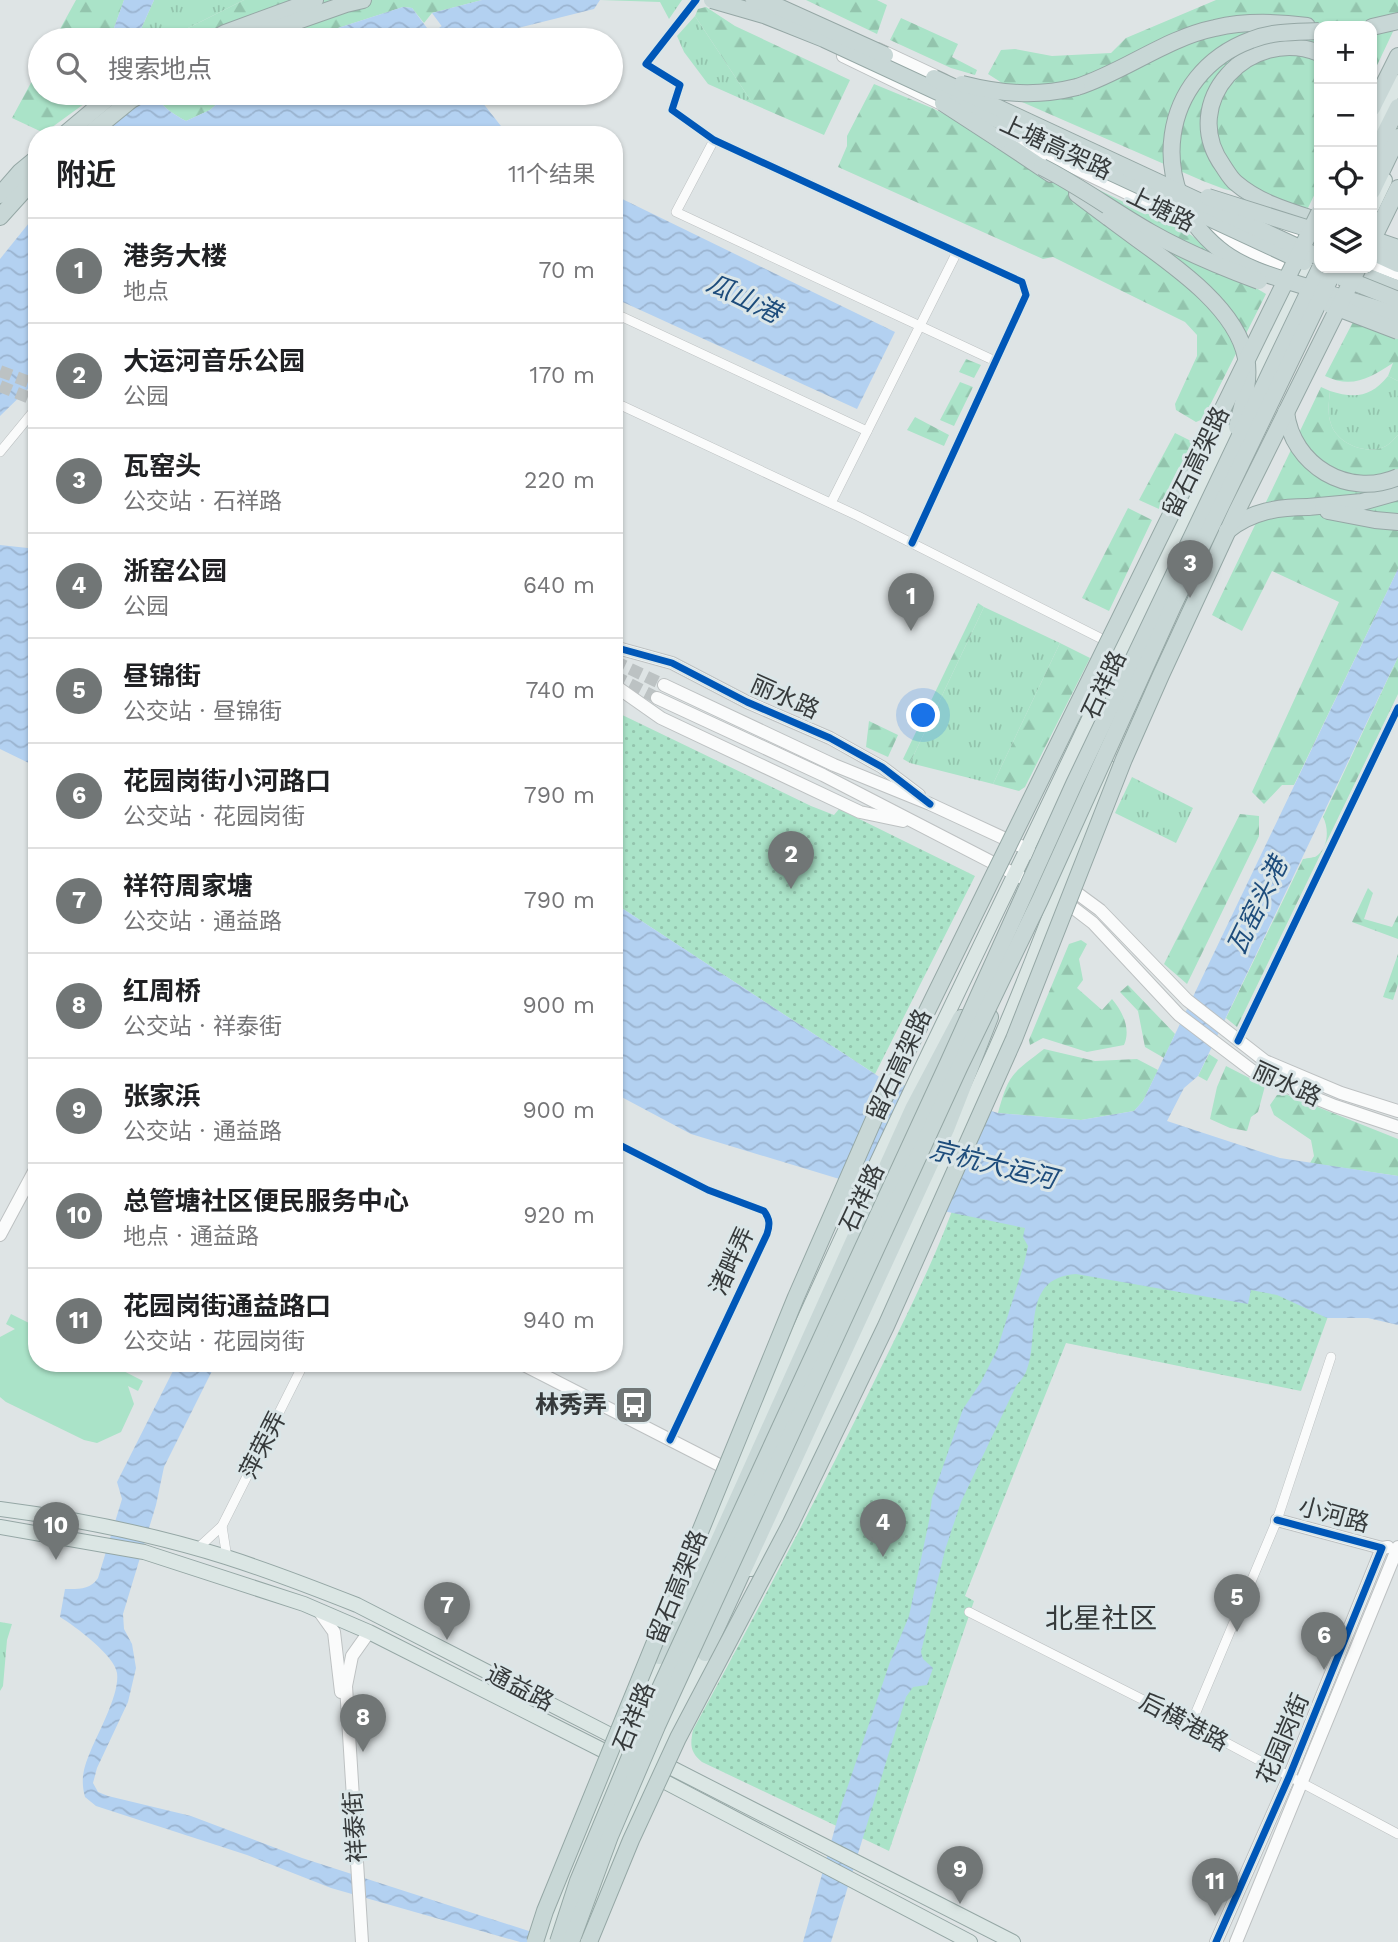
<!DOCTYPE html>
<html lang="zh">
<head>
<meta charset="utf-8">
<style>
	body { margin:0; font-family:"Work Sans","Noto Sans SC",sans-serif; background:#f6f6f6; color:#202124 }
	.controls { position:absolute; right:21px; top:21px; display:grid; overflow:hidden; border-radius:14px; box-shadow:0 2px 5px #0004 }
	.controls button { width:63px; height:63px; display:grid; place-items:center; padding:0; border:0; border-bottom:2px solid #e0e0e0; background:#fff; color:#202124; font:35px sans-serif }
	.you { position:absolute; left:924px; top:716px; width:24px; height:24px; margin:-18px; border:5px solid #fff; border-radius:50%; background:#1a73e8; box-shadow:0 0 0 10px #1a73e833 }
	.badge { display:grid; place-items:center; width:46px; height:46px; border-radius:50%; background:#717676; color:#fff; font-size:23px; font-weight:700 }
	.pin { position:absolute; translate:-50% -58px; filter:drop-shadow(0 2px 4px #0008) }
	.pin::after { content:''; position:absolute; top:37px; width:24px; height:21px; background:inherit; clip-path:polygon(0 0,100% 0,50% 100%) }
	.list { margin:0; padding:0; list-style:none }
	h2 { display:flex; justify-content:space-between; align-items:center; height:91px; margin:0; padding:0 28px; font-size:30px }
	h2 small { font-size:23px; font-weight:400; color:#757577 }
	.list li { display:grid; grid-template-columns:46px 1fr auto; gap:21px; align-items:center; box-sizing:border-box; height:105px; padding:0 28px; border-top:2px solid #e0e0e0 }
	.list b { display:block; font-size:26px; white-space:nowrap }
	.list p { margin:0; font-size:23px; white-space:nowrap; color:#757577 }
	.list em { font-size:23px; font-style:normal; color:#757577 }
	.icon { flex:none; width:38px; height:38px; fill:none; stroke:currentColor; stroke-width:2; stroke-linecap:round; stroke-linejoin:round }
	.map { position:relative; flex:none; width:1398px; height:1942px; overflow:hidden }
	.search { position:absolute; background:#fff; box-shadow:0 2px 5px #0004; left:28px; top:28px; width:595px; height:77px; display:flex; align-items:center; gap:18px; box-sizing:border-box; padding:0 24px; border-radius:38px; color:#757577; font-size:26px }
	.panel { position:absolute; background:#fff; box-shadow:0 2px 5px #0004; left:28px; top:126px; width:595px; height:1246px; border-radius:28px }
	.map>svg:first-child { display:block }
	.grass { fill:url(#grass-tufts) }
	.forest { fill:url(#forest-firs) }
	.park { fill:url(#park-dots) }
	.garden { fill:#aae3c8 }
	.water { fill:url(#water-waves) }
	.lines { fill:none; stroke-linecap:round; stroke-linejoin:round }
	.stream { stroke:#b3d1f1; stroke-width:2.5 }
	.secondary-tunnel { stroke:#bcc2c3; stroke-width:12; stroke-dasharray:12 6; stroke-linecap:butt }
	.street-casing { stroke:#bdc1c2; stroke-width:10 }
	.secondary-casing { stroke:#bdc1c2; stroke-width:14 }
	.primary-casing { stroke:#95a7a5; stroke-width:16 }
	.highway-casing { stroke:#95a7a5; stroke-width:18 }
	.street { stroke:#fafbfb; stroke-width:9 }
	.secondary { stroke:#fafbfb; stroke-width:12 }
	.primary { stroke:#dbe6e4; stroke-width:14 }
	.highway { stroke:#c8d7d6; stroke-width:16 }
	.highway-bridge-casing { stroke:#95a7a5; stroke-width:18; stroke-linecap:butt }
	.highway-bridge { stroke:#c8d7d6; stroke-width:16 }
	.cycleway-casing { stroke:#dbe6e8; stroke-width:11 }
	.cycleway { stroke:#0057b8; stroke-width:7 }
	.labels { text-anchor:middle; stroke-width:6; stroke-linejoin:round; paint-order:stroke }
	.street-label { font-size:24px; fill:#363a3b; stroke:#dbe6e8 }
	.poi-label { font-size:24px; font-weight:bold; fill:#363a3b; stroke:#dbe6e8; text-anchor:end }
	.water-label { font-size:26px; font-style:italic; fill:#1e4d7c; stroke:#dbe6e8 }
	.quarter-label { font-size:28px; fill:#363a3b; stroke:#dbe6e8 }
</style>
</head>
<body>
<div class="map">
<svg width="1398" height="1942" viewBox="0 0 1398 1942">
	<defs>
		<pattern id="grass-tufts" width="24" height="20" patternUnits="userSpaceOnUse" patternTransform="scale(1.75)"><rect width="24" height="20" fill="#aae3c8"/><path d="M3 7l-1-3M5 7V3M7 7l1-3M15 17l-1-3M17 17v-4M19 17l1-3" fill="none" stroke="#93c4ad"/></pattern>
		<pattern id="forest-firs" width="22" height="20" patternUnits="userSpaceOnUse" patternTransform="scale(1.75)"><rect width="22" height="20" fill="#aae3c8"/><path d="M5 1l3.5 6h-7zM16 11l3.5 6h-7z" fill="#93c4ad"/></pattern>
		<pattern id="park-dots" width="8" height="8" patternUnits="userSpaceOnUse" patternTransform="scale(1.75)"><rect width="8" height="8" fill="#aae3c8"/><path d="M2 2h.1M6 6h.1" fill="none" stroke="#93c4ad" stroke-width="1.8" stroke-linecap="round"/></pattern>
		<pattern id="water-waves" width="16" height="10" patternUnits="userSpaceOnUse" patternTransform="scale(1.75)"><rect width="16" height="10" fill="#b3d1f1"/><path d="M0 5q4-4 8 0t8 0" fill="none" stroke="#9bb4d0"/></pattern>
	</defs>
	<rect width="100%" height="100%" fill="#dee4e5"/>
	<g class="grass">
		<path d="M154,0H244L164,40H136Z"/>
		<path d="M600,0H682L669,19L660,2Z"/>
		<path d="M695,16L753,104L708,84L684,52L677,36Z"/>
		<path d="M1388,376L1398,381V435C1395,438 1390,444 1386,446C1368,456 1337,444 1331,424C1327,414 1329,401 1330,391C1355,399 1371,397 1388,376Z"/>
		<path d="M984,607L1060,643L993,784L910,763Z"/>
		<path d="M1132,777L1193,808L1176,843L1115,813Z"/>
		<path d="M0,1622L12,1624L7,1640L3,1686L0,1691Z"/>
	</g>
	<g class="forest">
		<path d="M76,0H124L114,28L112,40H54Z"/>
		<path d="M244,0H482L432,13L424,23L412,8L403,7L301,40H164Z"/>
		<path d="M806,0H877L887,5L877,34Z"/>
		<path d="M1216,0H1398V21L1372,76V26H1319V185L1308,208L1224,189L1203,181L1022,102L999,81L988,74L1001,50L1015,49L1052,56L1111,53L1126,38Z"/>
		<path d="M706,7L735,26L850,80L824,135L753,104L695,16L698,9Z"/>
		<path d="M901,18L958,44L952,57L977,70L975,75L951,68L890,40Z"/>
		<path d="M40,66V93H99L44,133L12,118Z"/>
		<path d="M874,84L932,108L1191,235L1246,282L1266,294L1203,419L1196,422L1176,410L1175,404L1197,356V335L1185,322L1053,257L1043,259L838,167L847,146V136Z"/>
		<path d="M152,93H229L210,110L186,121C172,114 161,105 152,93Z"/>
		<path d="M1354,320L1398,326V381L1388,376L1393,363C1370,378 1352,389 1325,376Z"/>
		<path d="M966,359L981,365L974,378L959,372Z"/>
		<path d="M960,382L973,387L954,426L940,420Z"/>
		<path d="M1321,387L1330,391C1329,401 1327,414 1331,424C1337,444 1368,456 1386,446C1390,444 1395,438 1398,435V569L1294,785H1282L1264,804L1252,792L1339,602L1272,571L1242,631L1212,615Z"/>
		<path d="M915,417L949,435L944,446L907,430Z"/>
		<path d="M1175,433L1193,442L1159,509L1139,500Z"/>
		<path d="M1128,508L1152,520L1109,611L1082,598Z"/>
		<path d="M978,603L984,607L910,763L903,759Z"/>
		<path d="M1060,643L1090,658L1025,787L1019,791L993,784Z"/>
		<path d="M1398,657V694L1237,1027L1226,1018L1303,859C1304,859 1314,857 1315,857C1329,849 1329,828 1323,817Z"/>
		<path d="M869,721L898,735L888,757L866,747Z"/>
		<path d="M1240,814L1259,816V836L1187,984L1164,964Z"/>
		<path d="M1368,888L1373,893L1364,919L1392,927L1398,915V939L1352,922Z"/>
		<path d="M1081,940L1087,944L1079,959L1083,980L1077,988L1102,1010L1112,999C1123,1012 1131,1029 1124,1045L1087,1052L1043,1038L1030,1045L1029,1040L1069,944Z"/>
		<path d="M1398,954V984L1393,1000L1383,997Z"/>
		<path d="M1128,985L1175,1034L1164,1058L1145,1047L1138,1011L1120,992Z"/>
		<path d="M1044,1049L1095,1061L1137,1059L1158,1070L1143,1101L1134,1111L1081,1120L998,1113C1009,1073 1012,1074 1044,1049Z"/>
		<path d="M1209,1054L1218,1060L1207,1081L1198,1076Z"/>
		<path d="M1226,1066L1265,1086L1258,1112L1251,1117L1247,1131L1230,1128L1210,1119L1217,1087Z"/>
		<path d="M1285,1094L1398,1139V1176L1310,1163L1314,1156L1311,1140L1274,1115L1270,1105L1277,1095Z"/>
	</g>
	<g class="park">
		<path d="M614,711L811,806L834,815L839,809L975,876L875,1074L614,903Z"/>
		<path d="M958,1194L1343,1275L1301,1391L1066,1343L965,1596L974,1601L889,1851L702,1762C690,1752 690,1745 693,1730C755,1615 816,1501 873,1384C903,1322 936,1259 958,1194Z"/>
	</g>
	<path class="garden" d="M11,1314L37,1327V1363H108L143,1381L138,1391L128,1386L134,1404L121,1432L97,1443L84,1440L6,1402L0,1397V1337L15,1329L6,1324Z"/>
	<g class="water">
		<path d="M124,0H154L136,40H112L114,28Z"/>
		<path d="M482,0H600L594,9L478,38L452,40L432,13Z"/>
		<path d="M403,7L412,8L436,40H301Z"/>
		<path d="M105,93H152C161,105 172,114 186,121L210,110L229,93H475L508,135H100Z"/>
		<path d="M614,195L895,332L857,409L614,298Z"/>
		<path d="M37,213V380L0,416V259Z"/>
		<path d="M0,545L37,549V767L0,749Z"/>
		<path d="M1398,569V657L1198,1076L1184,1088L1167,1121L1280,1158L1398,1176V1325L1368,1318H1327L1277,1295L1251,1290L1248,1304L1076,1274C1019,1278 1041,1338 1026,1372C1024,1377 1019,1382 1016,1386L961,1502L945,1550L921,1652L923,1659L933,1668L927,1685L913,1687L906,1697L831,1942H803L842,1803L890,1662L909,1616L929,1521L932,1498L963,1409L981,1382L997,1350L1024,1264L1028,1246L1023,1237L1025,1228L948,1212L691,1134L614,1093V903L881,1078L998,1113L1081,1120L1134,1111L1143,1101Z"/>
		<path d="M177,1363H216L164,1467L156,1505L123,1614L124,1629L132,1644L136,1668L128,1702L97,1768L93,1783L98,1792L108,1796L191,1816L302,1858L563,1942H520L331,1888L247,1855L96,1806L85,1797C80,1778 84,1767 91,1750C99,1731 120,1693 117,1673C115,1656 75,1626 60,1617L65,1589C79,1589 90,1590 98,1578L122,1499L117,1482Z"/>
	</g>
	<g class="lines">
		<path class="stream" d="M424,40L444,26"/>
		<g class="secondary-tunnel">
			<path d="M0,371L37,385"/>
			<path d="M0,386L37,401"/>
			<path d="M614,661L664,685"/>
			<path d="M614,676L657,698"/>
		</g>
		<defs>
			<g id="street">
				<path d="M696,0L646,64L680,85L672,110L714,140L1022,282L1026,295L912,543"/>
				<path d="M714,140L676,212L995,361"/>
				<path d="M614,313L867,431"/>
				<path d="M614,402L858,516L1110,643"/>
				<path d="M0,452L37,407"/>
				<path d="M831,503L957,252"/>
				<path d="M1238,1041L1398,708"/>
				<path d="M614,1142L708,1190L764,1211C770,1219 770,1225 767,1234L670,1440"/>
				<path d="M222,1526L227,1558"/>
				<path d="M197,1549L222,1526L304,1363"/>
				<path d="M969,1612L1191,1724L1398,1834"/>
				<path d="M1191,1724L1277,1520L1331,1357"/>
			</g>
			<g id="secondary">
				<path d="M878,49L944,80"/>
				<path d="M843,56L950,108"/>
				<path d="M991,128L1250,252L1298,271"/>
				<path d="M1254,219L1312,241"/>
				<path d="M1372,264L1398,274"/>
				<path d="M614,647L672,663L747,702L830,738L882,767L919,795"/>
				<path d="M614,685L661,718L860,812L903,821"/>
				<path d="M664,685L834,765L930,804L1027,849L1032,854"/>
				<path d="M657,698L823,775L1038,886"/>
				<path d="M1066,885L1100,910L1187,1000L1265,1061L1341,1093L1398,1111"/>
				<path d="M1063,900L1093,923L1179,1015L1258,1075L1335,1106L1398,1127"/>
				<path d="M0,1235L37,1166"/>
				<path d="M520,1363L731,1471"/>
				<path d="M1277,1520L1382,1548L1388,1547"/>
				<path d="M319,1611L334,1632L341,1692"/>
				<path d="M362,1942L346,1686L352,1656L369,1632"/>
				<path d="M1216,1942L1289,1777L1382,1548"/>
				<path d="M1236,1942L1398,1547"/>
			</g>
			<g id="primary">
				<path d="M1372,135L1398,82"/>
				<path d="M1372,207L1385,180"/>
				<path d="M1248,387L1319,240"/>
				<path d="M0,1509C77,1519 152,1534 226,1557C270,1571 314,1588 357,1605L624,1742"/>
				<path d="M0,1527L144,1552L304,1604L369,1632L618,1758"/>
				<path d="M751,1569L786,1505C856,1356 924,1207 992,1057C1035,962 1068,863 1108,767"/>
				<path d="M683,1598C788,1344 908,1095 1028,847C1099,700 1166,551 1239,405"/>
				<path d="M656,1760L1013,1942"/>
				<path d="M652,1775L970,1942"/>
				<path d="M546,1942L578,1854L663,1646"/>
				<path d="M580,1942L646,1773L710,1646"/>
			</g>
			<g id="highway">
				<path d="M1372,27L1398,21"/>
				<path d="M212,40L225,33L315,0"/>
				<path d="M243,40L346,4L363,0"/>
				<path d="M1319,53C1250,25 1177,102 1223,166C1227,172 1231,179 1236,183C1259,203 1291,212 1319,221"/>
				<path d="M1077,87C1124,72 1166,38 1215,28C1244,21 1277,22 1307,26"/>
				<path d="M1372,108L1398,56"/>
				<path d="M64,135L114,93"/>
				<path d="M88,135L131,100L144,93"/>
				<path d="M1000,140L1051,174"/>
				<path d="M1372,159L1398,107"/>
				<path d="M1372,191L1398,137"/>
				<path d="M1077,194L1109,218"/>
				<path d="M0,195L20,172L37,158"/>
				<path d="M0,217L37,176"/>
				<path d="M1372,239L1398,248"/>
				<path d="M1372,241L1398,188"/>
				<path d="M1372,252L1398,264"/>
				<path d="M1346,268L1398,289"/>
				<path d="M1308,507L1362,502L1398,492"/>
				<path d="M1328,511L1375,520L1398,522"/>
				<path d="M705,1653L946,1129L990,1017"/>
				<path d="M659,1656L713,1554L913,1109L961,1018"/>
			</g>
		</defs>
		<use href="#street" class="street-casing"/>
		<use href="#secondary" class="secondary-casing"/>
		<use href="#primary" class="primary-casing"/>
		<use href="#highway" class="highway-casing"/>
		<use href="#street" class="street"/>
		<use href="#secondary" class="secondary"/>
		<use href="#primary" class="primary"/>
		<use href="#highway" class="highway"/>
		<defs>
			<g id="highway-bridge">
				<path d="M712,0L764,15L824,39L1304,262"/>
				<path d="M754,0L781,8L885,55"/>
				<path d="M1319,31C1296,32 1273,31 1251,40C1159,74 1145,189 1219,249C1243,269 1278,278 1307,287C1337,296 1368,306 1398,315"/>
				<path d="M934,78L1319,257"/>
				<path d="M962,84C1001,94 1037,97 1077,87"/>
				<path d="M943,103L1000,140"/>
				<path d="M1042,167C1080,186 1113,211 1150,232C1185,252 1221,267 1259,281"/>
				<path d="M1208,197L1319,232"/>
				<path d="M1109,218C1154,253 1235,300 1246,358C1251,380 1242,406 1237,427"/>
				<path d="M1341,277L1398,300"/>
				<path d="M1330,305L1398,331"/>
				<path d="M1286,412C1292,465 1348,499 1398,477"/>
				<path d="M1227,531C1251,511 1279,507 1308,507"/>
				<path d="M535,1942L545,1911L796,1297L874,1119L1319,213"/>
				<path d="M558,1942L578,1881L644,1723L949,1061L1074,784L1320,268"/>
				<path d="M571,1942L610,1836L657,1726L959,1068L1040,900L1173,606L1335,268"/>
				<path d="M589,1942L631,1840L678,1738L791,1523L886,1326L1014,1039L1124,759L1161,675L1236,513L1358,268"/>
			</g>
		</defs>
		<use href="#highway-bridge" class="highway-bridge-casing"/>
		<use href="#highway-bridge" class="highway-bridge"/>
		<defs>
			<g id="cycleway">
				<path d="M696,0L646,64L680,85L672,110L714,140L1022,282L1026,295L912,543"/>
				<path d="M614,647L672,663L747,702L830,738L882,767L930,804"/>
				<path d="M1238,1041L1398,708"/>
				<path d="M614,1142L708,1190L764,1211C770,1219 770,1225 767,1234L670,1440"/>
				<path d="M1216,1942L1289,1777L1382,1548L1277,1520"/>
			</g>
		</defs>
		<use href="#cycleway" class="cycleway-casing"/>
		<use href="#cycleway" class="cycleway"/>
	</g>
	<defs>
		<symbol id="bus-square" viewBox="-11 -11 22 22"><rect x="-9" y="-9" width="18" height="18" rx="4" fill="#717676" stroke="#dbe6e8"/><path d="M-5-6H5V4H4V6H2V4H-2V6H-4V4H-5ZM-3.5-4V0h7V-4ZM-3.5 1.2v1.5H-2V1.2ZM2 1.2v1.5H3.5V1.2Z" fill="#fff"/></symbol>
	</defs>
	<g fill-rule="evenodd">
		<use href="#bus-square" x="612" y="1383" width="44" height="44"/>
	</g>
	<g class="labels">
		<g class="street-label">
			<text transform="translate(1056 147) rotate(25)" y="8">上塘高架路</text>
			<text transform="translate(1161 209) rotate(26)" y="8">上塘路</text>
			<text transform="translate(1196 462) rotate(-64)" y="8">留石高架路</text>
			<text transform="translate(1104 685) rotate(-65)" y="8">石祥路</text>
			<text transform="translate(785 697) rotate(24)" y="8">丽水路</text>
			<text transform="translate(899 1065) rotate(-65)" y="8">留石高架路</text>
			<text transform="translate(1287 1084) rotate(25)" y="8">丽水路</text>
			<text transform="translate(862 1198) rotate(-65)" y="8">石祥路</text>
			<text transform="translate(732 1261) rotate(-65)" y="8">渚畔弄</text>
			<text transform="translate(263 1445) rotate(-63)" y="8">萍荣弄</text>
			<text transform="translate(1334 1515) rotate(15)" y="8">小河路</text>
			<text transform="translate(677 1587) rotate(-68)" y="8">留石高架路</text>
			<text transform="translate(520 1688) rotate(27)" y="8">通益路</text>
			<text transform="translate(634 1717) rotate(-68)" y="8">石祥路</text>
			<text transform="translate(1184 1722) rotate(28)" y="8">后横港路</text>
			<text transform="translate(1283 1739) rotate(-67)" y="8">花园岗街</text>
			<text transform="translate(355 1827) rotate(-94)" y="8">祥泰街</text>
		</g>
		<g class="poi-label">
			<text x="607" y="1413">林秀弄</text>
		</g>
		<g class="water-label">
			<text transform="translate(744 298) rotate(26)" y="9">瓜山港</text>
			<text transform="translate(1257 906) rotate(-64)" y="9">瓦窑头港</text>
			<text transform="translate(993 1164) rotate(14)" y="9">京杭大运河</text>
		</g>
		<g class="quarter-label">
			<text x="1101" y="1628">北星社区</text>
		</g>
	</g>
</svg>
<div class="controls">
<button>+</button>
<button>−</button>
<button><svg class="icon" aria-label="locate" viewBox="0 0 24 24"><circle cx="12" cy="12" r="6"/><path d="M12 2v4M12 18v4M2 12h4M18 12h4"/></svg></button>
<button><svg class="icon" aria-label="layers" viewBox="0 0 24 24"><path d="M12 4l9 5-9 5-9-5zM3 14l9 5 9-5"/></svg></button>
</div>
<div class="you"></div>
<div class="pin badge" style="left:911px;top:631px">1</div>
<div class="pin badge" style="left:791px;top:889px">2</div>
<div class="pin badge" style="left:1190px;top:598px">3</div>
<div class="pin badge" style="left:883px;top:1557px">4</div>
<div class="pin badge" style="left:1237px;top:1632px">5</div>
<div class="pin badge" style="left:1324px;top:1670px">6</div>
<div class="pin badge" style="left:447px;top:1640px">7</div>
<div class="pin badge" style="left:363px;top:1752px">8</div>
<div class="pin badge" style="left:960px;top:1904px">9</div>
<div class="pin badge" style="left:56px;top:1560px">10</div>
<div class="pin badge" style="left:1215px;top:1916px">11</div>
<div class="search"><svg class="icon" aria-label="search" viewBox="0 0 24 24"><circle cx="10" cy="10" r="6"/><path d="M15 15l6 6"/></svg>搜索地点</div>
<section class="panel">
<h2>附近<small>11个结果</small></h2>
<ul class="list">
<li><span class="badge">1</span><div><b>港务大楼</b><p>地点</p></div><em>70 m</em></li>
<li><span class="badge">2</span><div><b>大运河音乐公园</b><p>公园</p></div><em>170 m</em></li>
<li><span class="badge">3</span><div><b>瓦窑头</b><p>公交站 · 石祥路</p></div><em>220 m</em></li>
<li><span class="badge">4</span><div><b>浙窑公园</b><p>公园</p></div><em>640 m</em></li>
<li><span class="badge">5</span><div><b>昼锦街</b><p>公交站 · 昼锦街</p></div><em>740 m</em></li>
<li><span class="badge">6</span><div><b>花园岗街小河路口</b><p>公交站 · 花园岗街</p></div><em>790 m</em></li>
<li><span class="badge">7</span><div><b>祥符周家塘</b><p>公交站 · 通益路</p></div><em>790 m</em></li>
<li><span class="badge">8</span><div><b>红周桥</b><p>公交站 · 祥泰街</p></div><em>900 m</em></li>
<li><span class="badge">9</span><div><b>张家浜</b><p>公交站 · 通益路</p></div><em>900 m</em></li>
<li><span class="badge">10</span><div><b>总管塘社区便民服务中心</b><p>地点 · 通益路</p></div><em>920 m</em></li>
<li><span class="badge">11</span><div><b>花园岗街通益路口</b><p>公交站 · 花园岗街</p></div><em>940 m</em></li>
</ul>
</section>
</div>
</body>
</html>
